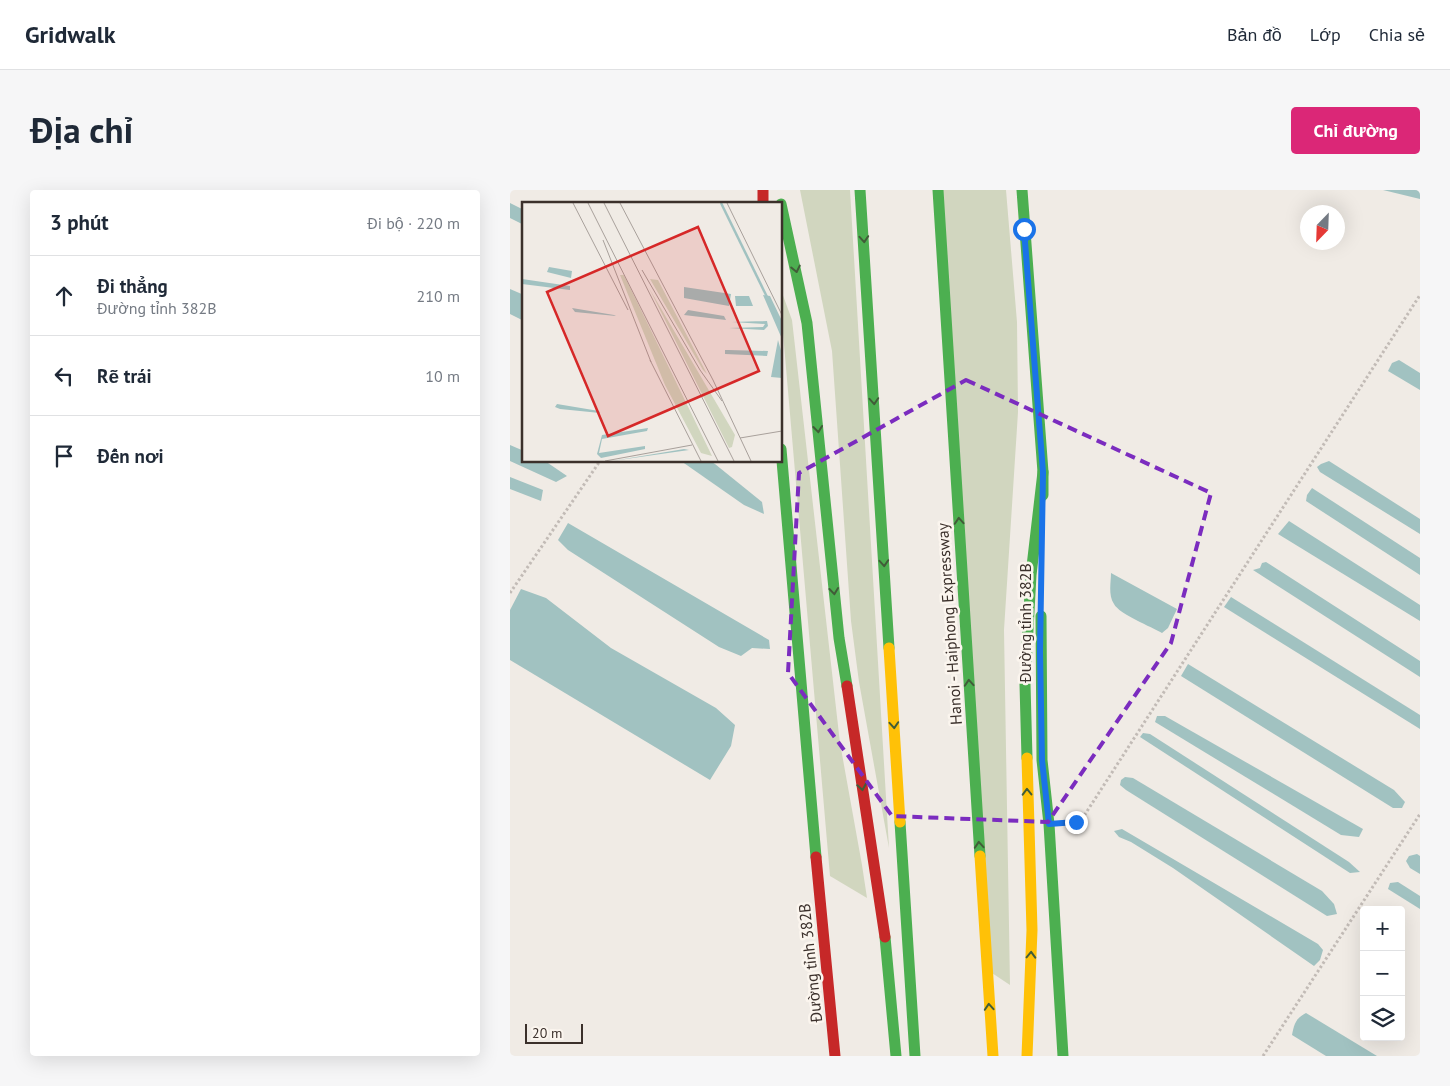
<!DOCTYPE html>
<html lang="vi">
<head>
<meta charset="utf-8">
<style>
	body { margin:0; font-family:"PT Sans",sans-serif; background:#f6f6f7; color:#1f2937 }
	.controls { position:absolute; right:15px; bottom:15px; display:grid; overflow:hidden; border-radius:5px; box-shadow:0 5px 20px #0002 }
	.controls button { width:45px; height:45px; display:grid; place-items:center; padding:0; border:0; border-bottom:1px solid #e0e1e3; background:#fff; color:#1f2937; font:25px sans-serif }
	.compass { position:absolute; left:790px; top:15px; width:45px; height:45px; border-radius:50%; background:#fff; box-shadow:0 5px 20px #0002; rotate:203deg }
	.scale { position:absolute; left:15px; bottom:12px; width:58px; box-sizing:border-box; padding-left:5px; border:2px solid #3b302b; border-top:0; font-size:14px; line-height:18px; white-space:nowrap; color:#3b302b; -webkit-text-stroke:4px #fbf5ee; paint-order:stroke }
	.stop { position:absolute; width:15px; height:15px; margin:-11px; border:4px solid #1a73e8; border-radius:50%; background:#fff }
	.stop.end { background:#1a73e8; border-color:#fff; box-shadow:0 1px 5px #0008 }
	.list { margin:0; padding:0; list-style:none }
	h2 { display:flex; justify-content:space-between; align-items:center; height:65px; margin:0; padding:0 20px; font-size:21px }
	h2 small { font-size:16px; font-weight:400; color:#747a83 }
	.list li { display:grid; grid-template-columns:32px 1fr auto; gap:15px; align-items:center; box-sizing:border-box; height:80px; padding:0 20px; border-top:1px solid #e0e1e3 }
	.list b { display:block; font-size:19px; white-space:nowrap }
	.list p { margin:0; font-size:16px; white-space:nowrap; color:#747a83 }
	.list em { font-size:16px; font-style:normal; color:#747a83 }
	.icon { flex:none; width:28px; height:28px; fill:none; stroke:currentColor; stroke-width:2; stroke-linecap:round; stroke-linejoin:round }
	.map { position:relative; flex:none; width:910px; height:866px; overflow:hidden; border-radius:5px }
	header { display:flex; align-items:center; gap:30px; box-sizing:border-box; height:70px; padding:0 25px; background:#fff; border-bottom:1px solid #e0e1e3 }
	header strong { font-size:24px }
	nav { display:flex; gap:28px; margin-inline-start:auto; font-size:18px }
	.intro { display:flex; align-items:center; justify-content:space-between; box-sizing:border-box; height:120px; padding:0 30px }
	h1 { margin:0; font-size:35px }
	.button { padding:12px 22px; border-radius:5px; background:#db2777; color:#fff; font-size:18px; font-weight:700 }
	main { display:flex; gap:30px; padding:0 30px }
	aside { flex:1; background:#fff; border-radius:5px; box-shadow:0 5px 20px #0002 }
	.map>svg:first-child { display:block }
	.green { fill:#d1d6bf }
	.water { fill:#a1c2c1 }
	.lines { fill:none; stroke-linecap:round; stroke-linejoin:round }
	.path { stroke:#c2bbb6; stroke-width:3; stroke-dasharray:2.5 2.5; stroke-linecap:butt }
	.fast { stroke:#4caf50; stroke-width:11 }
	.slow { stroke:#ffc107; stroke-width:11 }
	.jam { stroke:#c62828; stroke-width:11 }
	.oneway { stroke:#415c38 }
	.route { stroke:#1a73e8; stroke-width:6 }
	.marked { fill:none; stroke:#7b2cbf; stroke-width:4; stroke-dasharray:10 6; stroke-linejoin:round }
	.labels { text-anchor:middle; stroke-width:5; stroke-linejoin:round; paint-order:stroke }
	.street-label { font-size:16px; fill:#3b302b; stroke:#fbf5ee }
	.inset-river { fill:none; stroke:#a1c2c1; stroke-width:2.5 }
	.inset-road { fill:none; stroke:#a8a09b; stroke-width:1 }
	.view { fill:#d62828; fill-opacity:0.15; stroke:#d62828; stroke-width:2.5 }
	.inset-edge { fill:none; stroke:#3b302b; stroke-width:2.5 }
</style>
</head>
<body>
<header>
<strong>Gridwalk</strong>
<nav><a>Bản đồ</a><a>Lớp</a><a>Chia sẻ</a></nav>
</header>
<div class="intro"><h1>Địa chỉ</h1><a class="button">Chỉ đường</a></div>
<main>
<aside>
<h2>3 phút<small>Đi bộ · 220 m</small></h2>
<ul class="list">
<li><svg class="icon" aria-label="ahead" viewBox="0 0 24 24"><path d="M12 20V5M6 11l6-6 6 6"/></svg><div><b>Đi thẳng</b><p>Đường tỉnh 382B</p></div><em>210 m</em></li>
<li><svg class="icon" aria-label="left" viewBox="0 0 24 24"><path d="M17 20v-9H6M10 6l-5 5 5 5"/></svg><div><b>Rẽ trái</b></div><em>10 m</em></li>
<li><svg class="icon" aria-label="arrive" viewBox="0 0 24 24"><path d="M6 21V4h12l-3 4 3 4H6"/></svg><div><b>Đến nơi</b></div></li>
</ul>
</aside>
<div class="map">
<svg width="910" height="866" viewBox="0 0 910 866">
	<rect width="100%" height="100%" fill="#f0ebe5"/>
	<g class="green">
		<path d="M290,0H340L379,658L349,492L341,431L322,161Z"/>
		<path d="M431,0H496L507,132L508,222L494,440L500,795L482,783Z"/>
		<path d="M271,100L282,130L330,553L352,675L357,708L320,686L271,120Z"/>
	</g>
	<g class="water">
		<path d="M873,0H910V9Z"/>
		<path d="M0,13L14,20V35L0,28Z"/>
		<path d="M0,99L14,105V131L0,124Z"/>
		<path d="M889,170L910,183V200L878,181L882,173Z"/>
		<path d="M0,255L14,261V271H35L57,286L46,292L0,271Z"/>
		<path d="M171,271H200L205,274L252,312L254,324L234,315Z"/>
		<path d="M819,271L910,329V344L810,282L807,277L811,274Z"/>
		<path d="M0,287L33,300L31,311L0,299Z"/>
		<path d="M802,298L910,368V385L796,311L797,305Z"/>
		<path d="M779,331L910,415V431L768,344Z"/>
		<path d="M58,333L259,450L260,459L242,458L231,466L209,457L58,360L48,350Z"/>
		<path d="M756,372L910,471V487L743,380L750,378L752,373Z"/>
		<path d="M601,383L667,419L658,438L652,443C642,437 609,424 604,414C598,405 601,392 601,383Z"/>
		<path d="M11,399L36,408L101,458L206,518L225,535L221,556L200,590L0,470V420Z"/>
		<path d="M721,407L910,525V539L714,417Z"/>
		<path d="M678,474L884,600L895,612L892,618H883L671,486Z"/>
		<path d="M647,526H655L853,639L849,647L831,645L645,532Z"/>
		<path d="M633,543L640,544L839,672L850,682L840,683L630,547Z"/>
		<path d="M615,587L623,588L812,701L824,714L827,724L817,726L616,600L610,595L611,590Z"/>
		<path d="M612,639L808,754L813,760L810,770L804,776L663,678L621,652L609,647L604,641Z"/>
		<path d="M907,664L910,666V684L900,678L896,671L899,666Z"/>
		<path d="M888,692L910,706V719L878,699L880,693Z"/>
		<path d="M796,823L867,866H816L782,845C784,834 786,828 796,823Z"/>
	</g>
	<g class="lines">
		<g class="path">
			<path d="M0,403L90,271"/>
			<path d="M562,632L572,629L910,105"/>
			<path d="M753,866L910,624"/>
		</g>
		<g class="fast">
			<path d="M350,0L379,458"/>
			<path d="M428,0L470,666"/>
			<path d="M512,0L533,282V305"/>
			<path d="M271,14L297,133L329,448L337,496"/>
			<path d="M271,259L306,667"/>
			<path d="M531,426L532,570L539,634L553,866"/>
			<path d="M517,568L515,494L521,385L533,282"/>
			<path d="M390,632L405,866"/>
			<path d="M375,747L386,866"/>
		</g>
		<g class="slow">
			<path d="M379,458L390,632"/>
			<path d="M517,568L522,740L517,866"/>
			<path d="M470,666L483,866"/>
		</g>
		<g class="jam">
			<path d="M253,0V14"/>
			<path d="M337,496L375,747"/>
			<path d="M306,667L325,866"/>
		</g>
	</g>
	<defs><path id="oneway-chevron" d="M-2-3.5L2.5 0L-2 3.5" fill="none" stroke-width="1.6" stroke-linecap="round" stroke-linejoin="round" transform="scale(1.25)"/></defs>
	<g class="oneway">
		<use href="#oneway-chevron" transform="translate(354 49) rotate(86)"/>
		<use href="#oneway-chevron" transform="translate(286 79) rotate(78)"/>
		<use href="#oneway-chevron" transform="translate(364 211) rotate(86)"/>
		<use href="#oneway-chevron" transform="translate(308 239) rotate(84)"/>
		<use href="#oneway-chevron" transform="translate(449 331) rotate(-94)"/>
		<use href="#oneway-chevron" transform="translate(374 373) rotate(86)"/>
		<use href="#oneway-chevron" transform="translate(324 401) rotate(84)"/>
		<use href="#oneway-chevron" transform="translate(459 493) rotate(-94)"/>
		<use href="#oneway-chevron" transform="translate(384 535) rotate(86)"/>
		<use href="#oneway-chevron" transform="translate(352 597) rotate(81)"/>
		<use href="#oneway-chevron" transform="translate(517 602) rotate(-91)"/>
		<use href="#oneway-chevron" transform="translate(469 655) rotate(-94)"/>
		<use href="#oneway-chevron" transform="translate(521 765) rotate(-88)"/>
		<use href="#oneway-chevron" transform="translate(479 817) rotate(-94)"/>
	</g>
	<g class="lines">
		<path class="route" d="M514,39L533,282L530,462L532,570L539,634L566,632"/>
	</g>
	<path class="marked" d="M456,190L701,303L661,453L538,632L382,626L278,483L289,283Z"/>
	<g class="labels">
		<g class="street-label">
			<text transform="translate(515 433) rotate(-90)" y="6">Đường tỉnh 382B</text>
			<text transform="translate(439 434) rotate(-94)" y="6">Hanoi - Haiphong Expressway</text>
			<text transform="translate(300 773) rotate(-96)" y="6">Đường tỉnh 382B</text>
		</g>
	</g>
	<g transform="translate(12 12)">
		<rect width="260" height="260" fill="#f0ebe5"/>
		<path d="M98,73H102L190,254L179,251L143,183ZM128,77L136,78L185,172L181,168ZM127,86L213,233L210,245L207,246Z" fill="#d1d6bf"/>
		<path d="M27,65L50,69L49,76L25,70ZM0,77L48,84V88L0,82ZM162,85L209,92L207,104L162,96ZM241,93L248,94L260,119V137ZM213,94H227L231,104H214ZM50,106L92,113L94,114L53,110ZM166,108L202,114L204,118L162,113ZM245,119L246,124L242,128L207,126L241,125L243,122L210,120ZM256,138L260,152V176L249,175ZM203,148H206L246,149L245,154L203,152ZM35,202L77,209L78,211L38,207L33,205ZM126,226L125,229L80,237L77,251L123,244V247L79,256L75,252L80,233ZM162,247L167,248L90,259Z" fill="#a1c2c1"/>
		<path class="inset-river" d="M199,1L246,97"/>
		<path class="inset-road" d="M51,1L106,108M66,1L196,259M82,1L212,259M98,1L191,178L229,259M205,1L260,113M81,38L129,160M120,68L178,168L200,199M128,158L179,259M218,236L260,229M83,259L170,243"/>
		<path class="view" d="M176,25L237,169L86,234L25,90Z"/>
		<rect width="260" height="260" class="inset-edge"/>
	</g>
</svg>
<div class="controls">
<button>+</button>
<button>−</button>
<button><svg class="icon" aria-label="layers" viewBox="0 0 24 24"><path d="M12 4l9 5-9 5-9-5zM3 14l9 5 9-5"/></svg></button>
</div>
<svg class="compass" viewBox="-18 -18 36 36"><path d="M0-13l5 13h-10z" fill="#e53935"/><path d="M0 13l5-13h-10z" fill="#747a83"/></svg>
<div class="scale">20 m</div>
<div class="stop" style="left:514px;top:39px"></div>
<div class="stop end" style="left:566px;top:632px"></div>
</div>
</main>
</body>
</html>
